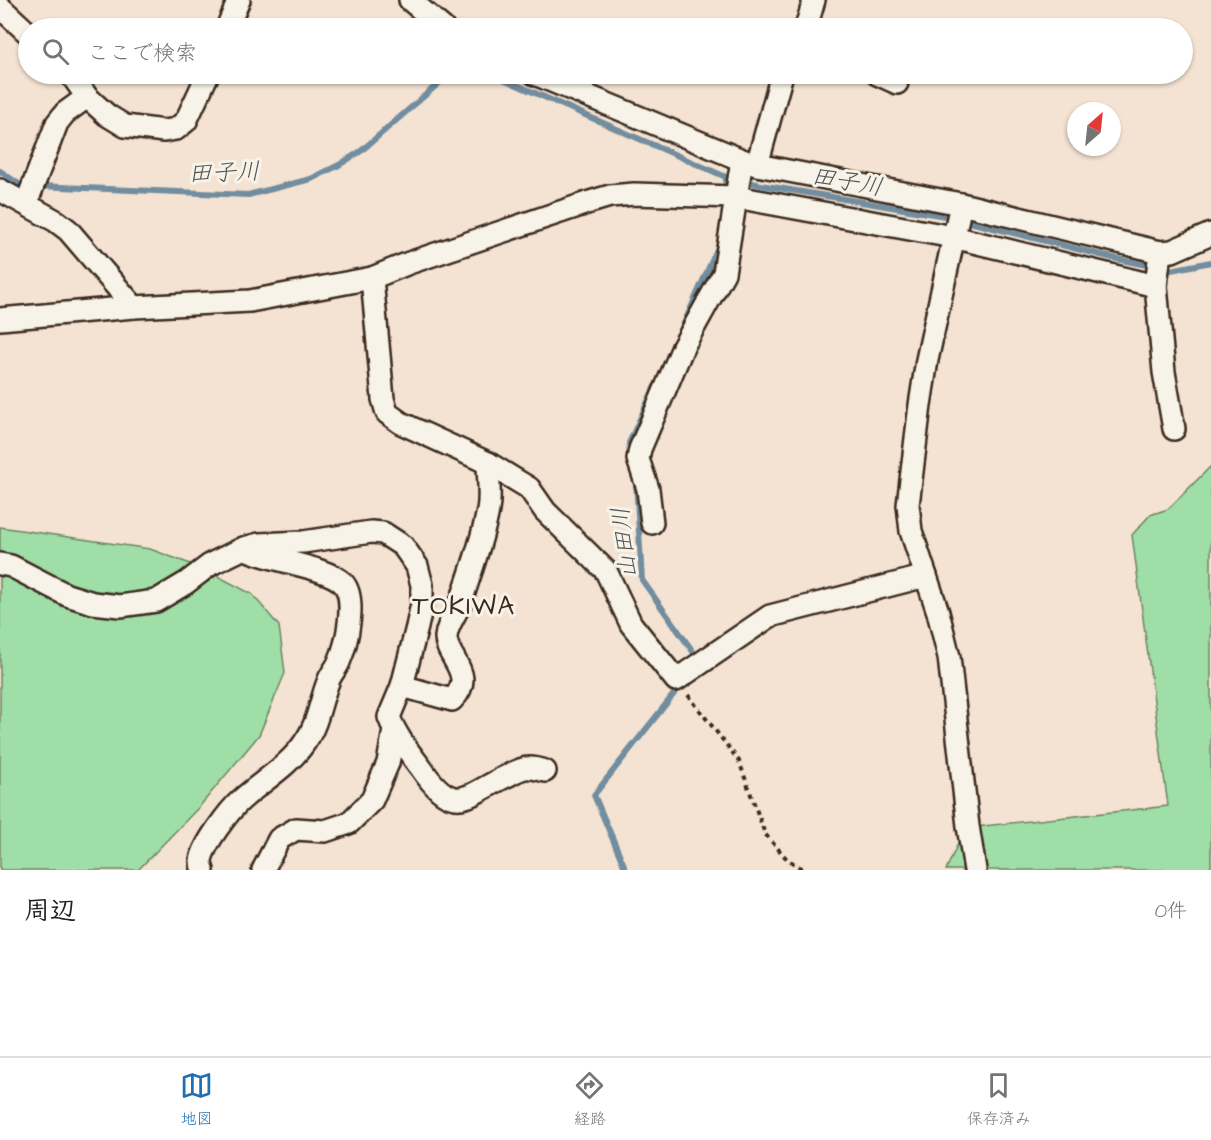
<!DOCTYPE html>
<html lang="ja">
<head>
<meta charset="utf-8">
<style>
	body { margin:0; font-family:"Architects Daughter","Klee One",sans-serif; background:#f2f2f2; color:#202124 }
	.compass { position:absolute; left:1067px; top:102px; width:54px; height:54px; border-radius:50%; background:#fff; box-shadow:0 2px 4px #0004; rotate:27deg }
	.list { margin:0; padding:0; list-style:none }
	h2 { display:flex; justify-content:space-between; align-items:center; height:78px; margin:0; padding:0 24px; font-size:26px }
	h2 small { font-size:20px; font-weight:400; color:#757577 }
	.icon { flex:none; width:33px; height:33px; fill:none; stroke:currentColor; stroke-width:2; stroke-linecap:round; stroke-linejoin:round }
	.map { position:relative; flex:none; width:1211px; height:870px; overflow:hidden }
	.search { position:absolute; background:#fff; box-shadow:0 2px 4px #0004; left:18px; right:18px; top:18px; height:66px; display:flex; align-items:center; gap:15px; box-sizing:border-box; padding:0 21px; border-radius:33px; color:#757577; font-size:22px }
	.sheet { height:186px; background:#fff }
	nav { display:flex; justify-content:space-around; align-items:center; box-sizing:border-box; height:84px; border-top:2px solid #e0e0e0; background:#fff; font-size:16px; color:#757577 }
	nav a { display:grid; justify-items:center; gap:3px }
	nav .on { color:#1f6fb2 }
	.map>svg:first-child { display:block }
	.green { fill:#9fdea7; stroke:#6d8462; stroke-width:1.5 }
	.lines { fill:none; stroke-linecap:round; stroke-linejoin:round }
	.stream { stroke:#718d9f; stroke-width:6 }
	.minor-casing { stroke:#3b2a1e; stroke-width:26 }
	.path { stroke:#3b2a1e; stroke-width:4; stroke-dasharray:4.5 4.5; stroke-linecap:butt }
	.minor { stroke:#f7f3e8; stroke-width:21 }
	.labels { text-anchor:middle; stroke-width:6; stroke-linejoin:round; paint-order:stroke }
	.water-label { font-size:24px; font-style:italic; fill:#525354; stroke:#f7f3e8 }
	.quarter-label { font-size:26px; letter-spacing:1.5px; fill:#3b2a1e; stroke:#f7f3e8 }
</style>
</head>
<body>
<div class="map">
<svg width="1211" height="870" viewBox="0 0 1211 870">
	<rect width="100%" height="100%" fill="#f4e3d2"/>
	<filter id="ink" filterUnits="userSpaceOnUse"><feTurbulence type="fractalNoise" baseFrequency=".0167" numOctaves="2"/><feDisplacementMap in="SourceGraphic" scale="12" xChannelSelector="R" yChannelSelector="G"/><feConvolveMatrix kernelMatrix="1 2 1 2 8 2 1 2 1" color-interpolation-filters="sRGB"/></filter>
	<g filter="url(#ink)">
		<g class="green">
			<path d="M1211,466V870H946L965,828L1168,806L1132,535L1150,515L1168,509Z"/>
			<path d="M0,527L150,549L204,569L252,594L279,626L285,673L259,735L200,806L138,870H0Z"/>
		</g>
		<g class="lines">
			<g class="stream">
				<path d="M492,74L726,177L761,185L945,216L1117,259L1171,270L1211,262"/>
				<path d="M0,171L20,185H28"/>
				<path d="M726,177V186"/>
				<path d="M38,186L248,195L311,179L339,165L361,151L446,77L452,74"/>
				<path d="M682,328L718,247"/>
				<path d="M631,454L629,443L655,386"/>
				<path d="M636,482L642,580L699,660"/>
				<path d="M626,870L594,795L681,685"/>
			</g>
			<defs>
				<g id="minor">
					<path d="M410,0L443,28"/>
					<path d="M0,7L28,33"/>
					<path d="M227,28L239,0"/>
					<path d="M806,28L814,0"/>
					<path d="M71,74L87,97L107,115L125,126L164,131L176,129L186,121L208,74"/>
					<path d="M535,74L742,160L757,165L961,204L1160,252L1172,251L1211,234"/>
					<path d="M877,74L897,83"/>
					<path d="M757,165L782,74"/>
					<path d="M0,190L56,221L68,230L134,307"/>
					<path d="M26,204L57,123L65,113L87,97"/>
					<path d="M961,204L927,360L920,405L908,505L911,531L938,612L949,657L968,826L975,870"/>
					<path d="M372,278L383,399L387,413L401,423L488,463L529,488L545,511L606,571L631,624L676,680L770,616L926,576"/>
					<path d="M1156,286L1164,372L1174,429"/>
					<path d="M0,319L134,307L250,301L372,278L409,263L590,202L610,196L634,194L736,197L953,237L1156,286L1160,252"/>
					<path d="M652,523L648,489L638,459L640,449L683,347L724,273L742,160"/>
					<path d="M0,564L11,566L67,595L93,603L120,606L156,601L186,583L211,564L244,548L259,544L303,542L371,532L383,533L403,546L417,566L422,585V604L417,627L402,686L389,717C396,736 409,752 421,768C456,819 467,794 509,775C516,771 524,767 531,768C536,768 541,770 545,771"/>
					<path d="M402,686L452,700C478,675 445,657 446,637C447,623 458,612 462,599C471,570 483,539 488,510C491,495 488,478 488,463"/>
					<path d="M203,870C202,868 201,863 201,861C203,845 229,811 241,800C262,781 289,766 305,742C318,724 320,702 328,682C330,675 336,669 339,662C347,644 357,598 343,583C326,566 268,561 244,548"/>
					<path d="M263,870L279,839L296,829L325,831L349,823L372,800L388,763L394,730"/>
				</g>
			</defs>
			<use href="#minor" class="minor-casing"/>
			<path class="path" d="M688,695L739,761L765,834L787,859L804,870"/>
			<use href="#minor" class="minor"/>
		</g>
	</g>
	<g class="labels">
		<g class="water-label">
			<text transform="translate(224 172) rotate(-2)" y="8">田子川</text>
			<text transform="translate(847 181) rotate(10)" y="8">田子川</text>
			<text transform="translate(624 543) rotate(-97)" y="8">山田川</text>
		</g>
		<g class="quarter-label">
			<text x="464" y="614">TOKIWA</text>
		</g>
	</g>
</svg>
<svg class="compass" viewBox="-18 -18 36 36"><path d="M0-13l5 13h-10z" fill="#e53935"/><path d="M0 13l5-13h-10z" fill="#757577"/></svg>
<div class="search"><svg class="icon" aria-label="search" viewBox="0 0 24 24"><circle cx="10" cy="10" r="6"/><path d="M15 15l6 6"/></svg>ここで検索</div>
</div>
<section class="sheet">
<h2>周辺<small>0件</small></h2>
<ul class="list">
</ul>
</section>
<nav>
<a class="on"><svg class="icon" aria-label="map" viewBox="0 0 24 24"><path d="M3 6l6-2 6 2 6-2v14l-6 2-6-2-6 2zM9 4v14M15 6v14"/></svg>地図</a>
<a><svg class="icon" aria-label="directions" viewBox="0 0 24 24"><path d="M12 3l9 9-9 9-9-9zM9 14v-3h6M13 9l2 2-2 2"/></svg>経路</a>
<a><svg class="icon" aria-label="saved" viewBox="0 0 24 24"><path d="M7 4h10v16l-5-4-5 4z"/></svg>保存済み</a>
</nav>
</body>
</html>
